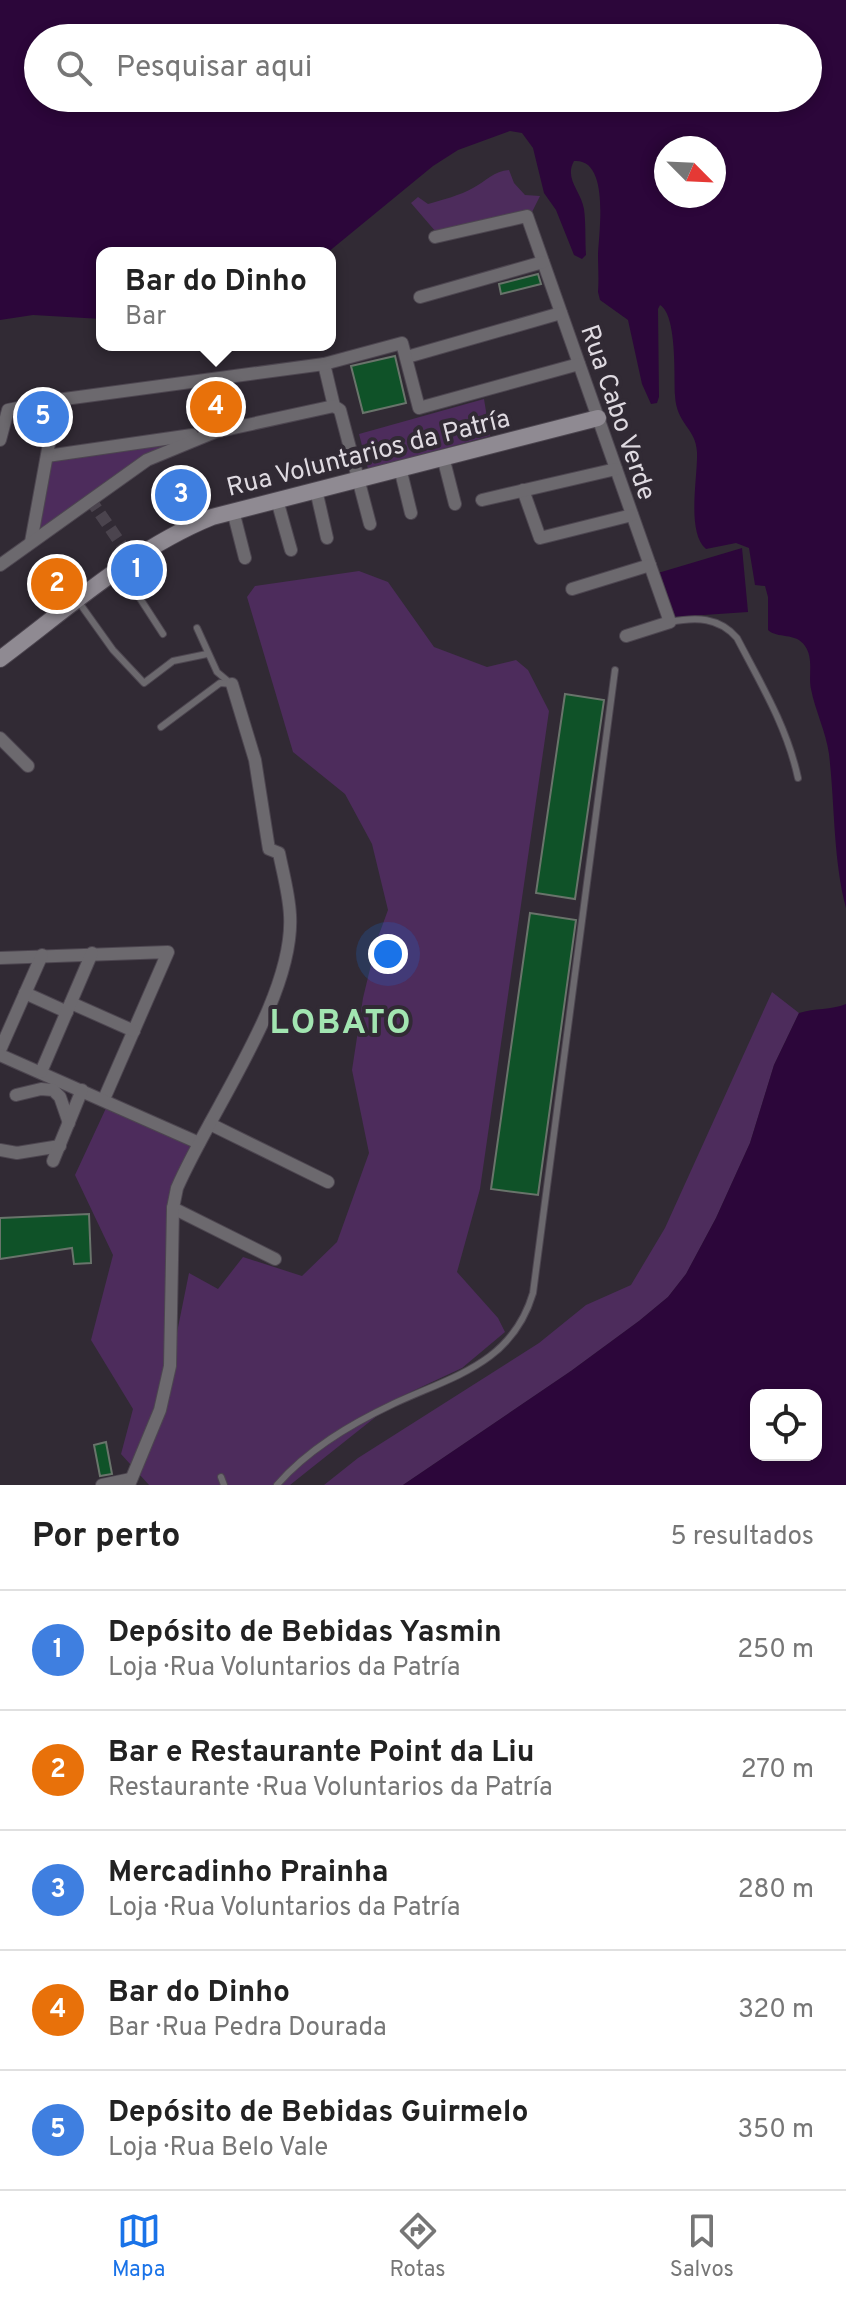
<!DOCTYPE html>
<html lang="pt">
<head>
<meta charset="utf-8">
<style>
	body { margin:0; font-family:Overpass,sans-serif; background:#f2f2f2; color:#222 }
	.controls { position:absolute; right:24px; bottom:24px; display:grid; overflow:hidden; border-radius:16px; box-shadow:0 4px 12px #0003 }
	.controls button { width:72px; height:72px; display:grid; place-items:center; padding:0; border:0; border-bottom:2px solid #e0e0e0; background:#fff; color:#222; font:40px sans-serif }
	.compass { position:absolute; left:654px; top:136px; width:72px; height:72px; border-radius:50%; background:#fff; box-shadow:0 4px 12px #0003; rotate:114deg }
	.you { position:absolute; left:388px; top:954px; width:28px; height:28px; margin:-20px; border:6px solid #fff; border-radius:50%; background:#1a73e8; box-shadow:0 0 0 12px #1a73e833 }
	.badge { display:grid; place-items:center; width:52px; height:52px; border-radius:50%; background:#1a73e8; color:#fff; font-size:26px; font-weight:700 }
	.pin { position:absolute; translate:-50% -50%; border:4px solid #fff; box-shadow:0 2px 8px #0006 }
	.popup { position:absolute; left:96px; top:247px; width:240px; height:104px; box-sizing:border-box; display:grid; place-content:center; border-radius:16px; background:#fff; filter:drop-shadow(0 2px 6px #0005); font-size:26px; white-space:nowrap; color:#767676 }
	.popup b { font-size:30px; color:#222 }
	.popup::after { content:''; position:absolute; left:50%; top:100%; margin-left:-16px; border:16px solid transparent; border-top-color:#fff }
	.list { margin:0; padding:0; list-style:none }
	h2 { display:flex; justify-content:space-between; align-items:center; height:104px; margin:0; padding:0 32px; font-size:34px }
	h2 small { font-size:26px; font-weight:400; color:#767676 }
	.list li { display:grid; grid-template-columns:52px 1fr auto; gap:24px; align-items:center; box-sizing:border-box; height:120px; padding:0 32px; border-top:2px solid #e0e0e0 }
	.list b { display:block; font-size:30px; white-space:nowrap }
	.list p { margin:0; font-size:26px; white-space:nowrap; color:#767676 }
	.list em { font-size:26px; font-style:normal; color:#767676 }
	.icon { flex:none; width:44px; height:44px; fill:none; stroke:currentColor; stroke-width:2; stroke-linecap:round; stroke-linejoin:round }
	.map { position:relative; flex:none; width:846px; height:1485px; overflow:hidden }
	.search { position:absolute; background:#fff; box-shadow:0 4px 12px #0003; left:24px; right:24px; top:24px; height:88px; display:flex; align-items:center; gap:20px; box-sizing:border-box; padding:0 28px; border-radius:44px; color:#767676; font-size:30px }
	.sheet { height:704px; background:#fff }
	nav { display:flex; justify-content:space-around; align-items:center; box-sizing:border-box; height:112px; border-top:2px solid #e0e0e0; background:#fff; font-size:22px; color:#767676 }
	nav a { display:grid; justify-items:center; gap:4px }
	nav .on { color:#1a73e8 }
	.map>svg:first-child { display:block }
	.green { fill:#4d2c5c }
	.water { fill:#2c063a; fill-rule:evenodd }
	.building { fill:#0f5228; stroke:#69746b; stroke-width:2 }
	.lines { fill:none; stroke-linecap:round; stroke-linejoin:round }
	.street-tunnel { stroke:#4b444e; stroke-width:12; stroke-dasharray:12 6; stroke-linecap:butt }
	.lane-casing { stroke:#4d4650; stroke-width:8 }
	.street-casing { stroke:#4d4650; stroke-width:14 }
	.secondary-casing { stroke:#4d4650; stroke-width:18 }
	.lane { stroke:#6c696e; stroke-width:6 }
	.street { stroke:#6c696e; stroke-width:12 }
	.secondary { stroke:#8f8a92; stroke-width:16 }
	.labels { text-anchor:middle; stroke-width:8; stroke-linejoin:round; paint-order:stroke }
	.street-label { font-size:26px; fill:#dfdae1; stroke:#312a34 }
	.district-label { font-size:34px; font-weight:bold; letter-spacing:2px; fill:#a2e5b1; stroke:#312a34 }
</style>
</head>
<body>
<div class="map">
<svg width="846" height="1485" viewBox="0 0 846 1485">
	<rect width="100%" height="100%" fill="#312a34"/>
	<g class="green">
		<path d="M509,170L514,183L525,195L540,196L531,214L436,232L411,203L418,197L428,204C442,200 461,195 473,188C486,181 494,171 509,170Z"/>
		<path d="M484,399L490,436L368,469L359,434Z"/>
		<path d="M163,443L165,449L146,455L36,532L49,459Z"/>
		<path d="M359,571L388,582L434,647L487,667L516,660L528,670L549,711L480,1189L457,1272L498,1318L505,1332L462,1368L402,1396L290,1485H149L121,1454L133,1409L91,1340L113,1255L75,1175L107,1106L197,1146L173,1193L168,1377L189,1273L218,1289L243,1257L302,1276L337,1242L369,1153L352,1070L363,998L377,940L388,910L372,844L345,794L293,752L247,597L255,586Z"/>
		<path d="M772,992L799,1013L774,1065L750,1143L716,1218L686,1274L668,1297L639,1321L571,1371L403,1485H324L358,1458L539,1343L586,1305L631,1285L665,1228Z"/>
	</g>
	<g class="water">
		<path d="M0,0H846V908C833,858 835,806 829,754C826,732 815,710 811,689C808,675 814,659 805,646C796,632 777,639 768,630V597L765,586L755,585L749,548L736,543L706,549C686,532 698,477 697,452C696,428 676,424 675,395C674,375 677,315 660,305L658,309L659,397L657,403L651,404L642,384L628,320L600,300L598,292C599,279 598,267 598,254C599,232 610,158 574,161C564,179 581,191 584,209C586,224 585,240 586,255L582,259L574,255L556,210L544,193L533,148L522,133L510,131L458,150L433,166L327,253H102V319L33,315L0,320ZM808,38V98H38V38ZM714,148V196H666V148Z"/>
		<path d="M742,548L748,612L674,617L658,573Z"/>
		<path d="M846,1004V1485H403L571,1371L639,1321L668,1297L686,1274L716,1218L750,1143L774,1065L799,1013C815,1008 831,1010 846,1004ZM756,1395H816V1455H756Z"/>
	</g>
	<g class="building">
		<path d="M538,274L541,284L501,294L499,284Z"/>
		<path d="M395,356L406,403L363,413L351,366Z"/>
		<path d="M185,479L195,504L176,512L166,486Z"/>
		<path d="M565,694L604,700L575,899L536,893Z"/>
		<path d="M530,913L576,920L538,1195L491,1189Z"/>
		<path d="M89,1214L91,1263L74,1264L72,1248L0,1259V1218Z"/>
		<path d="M106,1442L112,1474L100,1476L94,1445Z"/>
	</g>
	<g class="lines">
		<path class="street-tunnel" d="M90,499L132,560"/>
		<defs>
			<g id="lane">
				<path d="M121,569L163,634"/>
				<path d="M78,601L113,650L144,683L173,661L207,654"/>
				<path d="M670,622C696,617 719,617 737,638C761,684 787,727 798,778"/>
				<path d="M197,628L217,672L229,682"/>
				<path d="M161,727L220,683L232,684"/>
				<path d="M221,1477L224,1485"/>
				<path d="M277,1485C308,1449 351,1424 393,1404C453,1376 512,1364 533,1293L615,670"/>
			</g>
			<g id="street">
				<path d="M435,237L527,216L670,622L626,636"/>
				<path d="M420,297L543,262"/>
				<path d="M407,357L561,313"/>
				<path d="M324,364L334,406L340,410L370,524"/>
				<path d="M0,440L8,410L57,400L324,364L402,343L419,408L579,364"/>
				<path d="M47,456L192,435"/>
				<path d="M443,457L455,504"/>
				<path d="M400,468L411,513"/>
				<path d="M316,490L327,538"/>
				<path d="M523,490L540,538L632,515"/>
				<path d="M277,500L291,550"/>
				<path d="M482,500L616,469"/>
				<path d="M233,511L245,558"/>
				<path d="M31,542L57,400"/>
				<path d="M0,565L147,460L215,432L334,406"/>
				<path d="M572,589L650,565"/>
				<path d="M0,738L28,766"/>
				<path d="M0,958L168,952L104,1099"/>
				<path d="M25,993L67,1012"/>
				<path d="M71,1003L134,1031"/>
				<path d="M0,1050L42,955"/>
				<path d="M0,1055L199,1143"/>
				<path d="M41,1072L92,953"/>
				<path d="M16,1095L41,1089L53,1090L60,1097L69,1123"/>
				<path d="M210,1124L328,1182"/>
				<path d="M0,1150L17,1153L60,1146"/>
				<path d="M53,1161L82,1090"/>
				<path d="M173,1208L275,1259"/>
				<path d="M102,1485L131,1479"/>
				<path d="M129,1485L160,1410L170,1366L173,1208L177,1188C210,1111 295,997 290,915C289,894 283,873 279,853L269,849L268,843L255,760L232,684"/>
			</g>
			<path id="secondary" d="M0,659C67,609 133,549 212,517L598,418"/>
		</defs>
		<use href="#lane" class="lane-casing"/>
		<use href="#street" class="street-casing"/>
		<use href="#secondary" class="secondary-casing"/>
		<use href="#lane" class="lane"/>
		<use href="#street" class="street"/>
		<use href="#secondary" class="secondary"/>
	</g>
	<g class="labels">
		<g class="street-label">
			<text transform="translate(619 412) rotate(71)" y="9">Rua Cabo Verde</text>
			<text transform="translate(368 452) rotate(-14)" y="9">Rua Voluntarios da Patría</text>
		</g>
		<g class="district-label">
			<text x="341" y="1033">LOBATO</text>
		</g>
	</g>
</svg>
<div class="controls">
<button><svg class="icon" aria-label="locate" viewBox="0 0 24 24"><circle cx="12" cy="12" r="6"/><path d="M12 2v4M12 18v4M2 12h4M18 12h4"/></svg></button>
</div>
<svg class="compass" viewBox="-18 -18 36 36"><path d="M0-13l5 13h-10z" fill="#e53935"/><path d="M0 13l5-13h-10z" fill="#767676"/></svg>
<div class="you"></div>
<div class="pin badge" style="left:137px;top:570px;background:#3f7fe0">1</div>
<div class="pin badge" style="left:57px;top:584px;background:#e8710a">2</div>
<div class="pin badge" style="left:181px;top:495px;background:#3f7fe0">3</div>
<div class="pin badge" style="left:216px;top:407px;background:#e8710a">4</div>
<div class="popup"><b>Bar do Dinho</b>Bar</div>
<div class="pin badge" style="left:43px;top:417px;background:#3f7fe0">5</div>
<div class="search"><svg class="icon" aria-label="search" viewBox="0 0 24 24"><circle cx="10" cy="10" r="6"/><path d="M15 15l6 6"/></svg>Pesquisar aqui</div>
</div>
<section class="sheet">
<h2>Por perto<small>5 resultados</small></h2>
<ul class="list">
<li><span class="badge" style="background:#3f7fe0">1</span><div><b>Depósito de Bebidas Yasmin</b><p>Loja · Rua Voluntarios da Patría</p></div><em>250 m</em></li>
<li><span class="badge" style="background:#e8710a">2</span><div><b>Bar e Restaurante Point da Liu</b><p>Restaurante · Rua Voluntarios da Patría</p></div><em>270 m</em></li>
<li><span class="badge" style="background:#3f7fe0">3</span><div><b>Mercadinho Prainha</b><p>Loja · Rua Voluntarios da Patría</p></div><em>280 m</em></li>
<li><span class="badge" style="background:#e8710a">4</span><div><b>Bar do Dinho</b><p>Bar · Rua Pedra Dourada</p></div><em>320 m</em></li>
<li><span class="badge" style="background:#3f7fe0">5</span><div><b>Depósito de Bebidas Guirmelo</b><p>Loja · Rua Belo Vale</p></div><em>350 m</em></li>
</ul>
</section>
<nav>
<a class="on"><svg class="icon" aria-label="map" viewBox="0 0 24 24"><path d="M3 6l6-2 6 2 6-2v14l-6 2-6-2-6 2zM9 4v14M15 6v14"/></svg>Mapa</a>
<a><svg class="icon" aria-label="directions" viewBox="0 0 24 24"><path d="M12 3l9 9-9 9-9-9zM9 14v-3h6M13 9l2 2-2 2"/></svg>Rotas</a>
<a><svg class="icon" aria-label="saved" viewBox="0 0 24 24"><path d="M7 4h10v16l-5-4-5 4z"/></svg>Salvos</a>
</nav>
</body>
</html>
